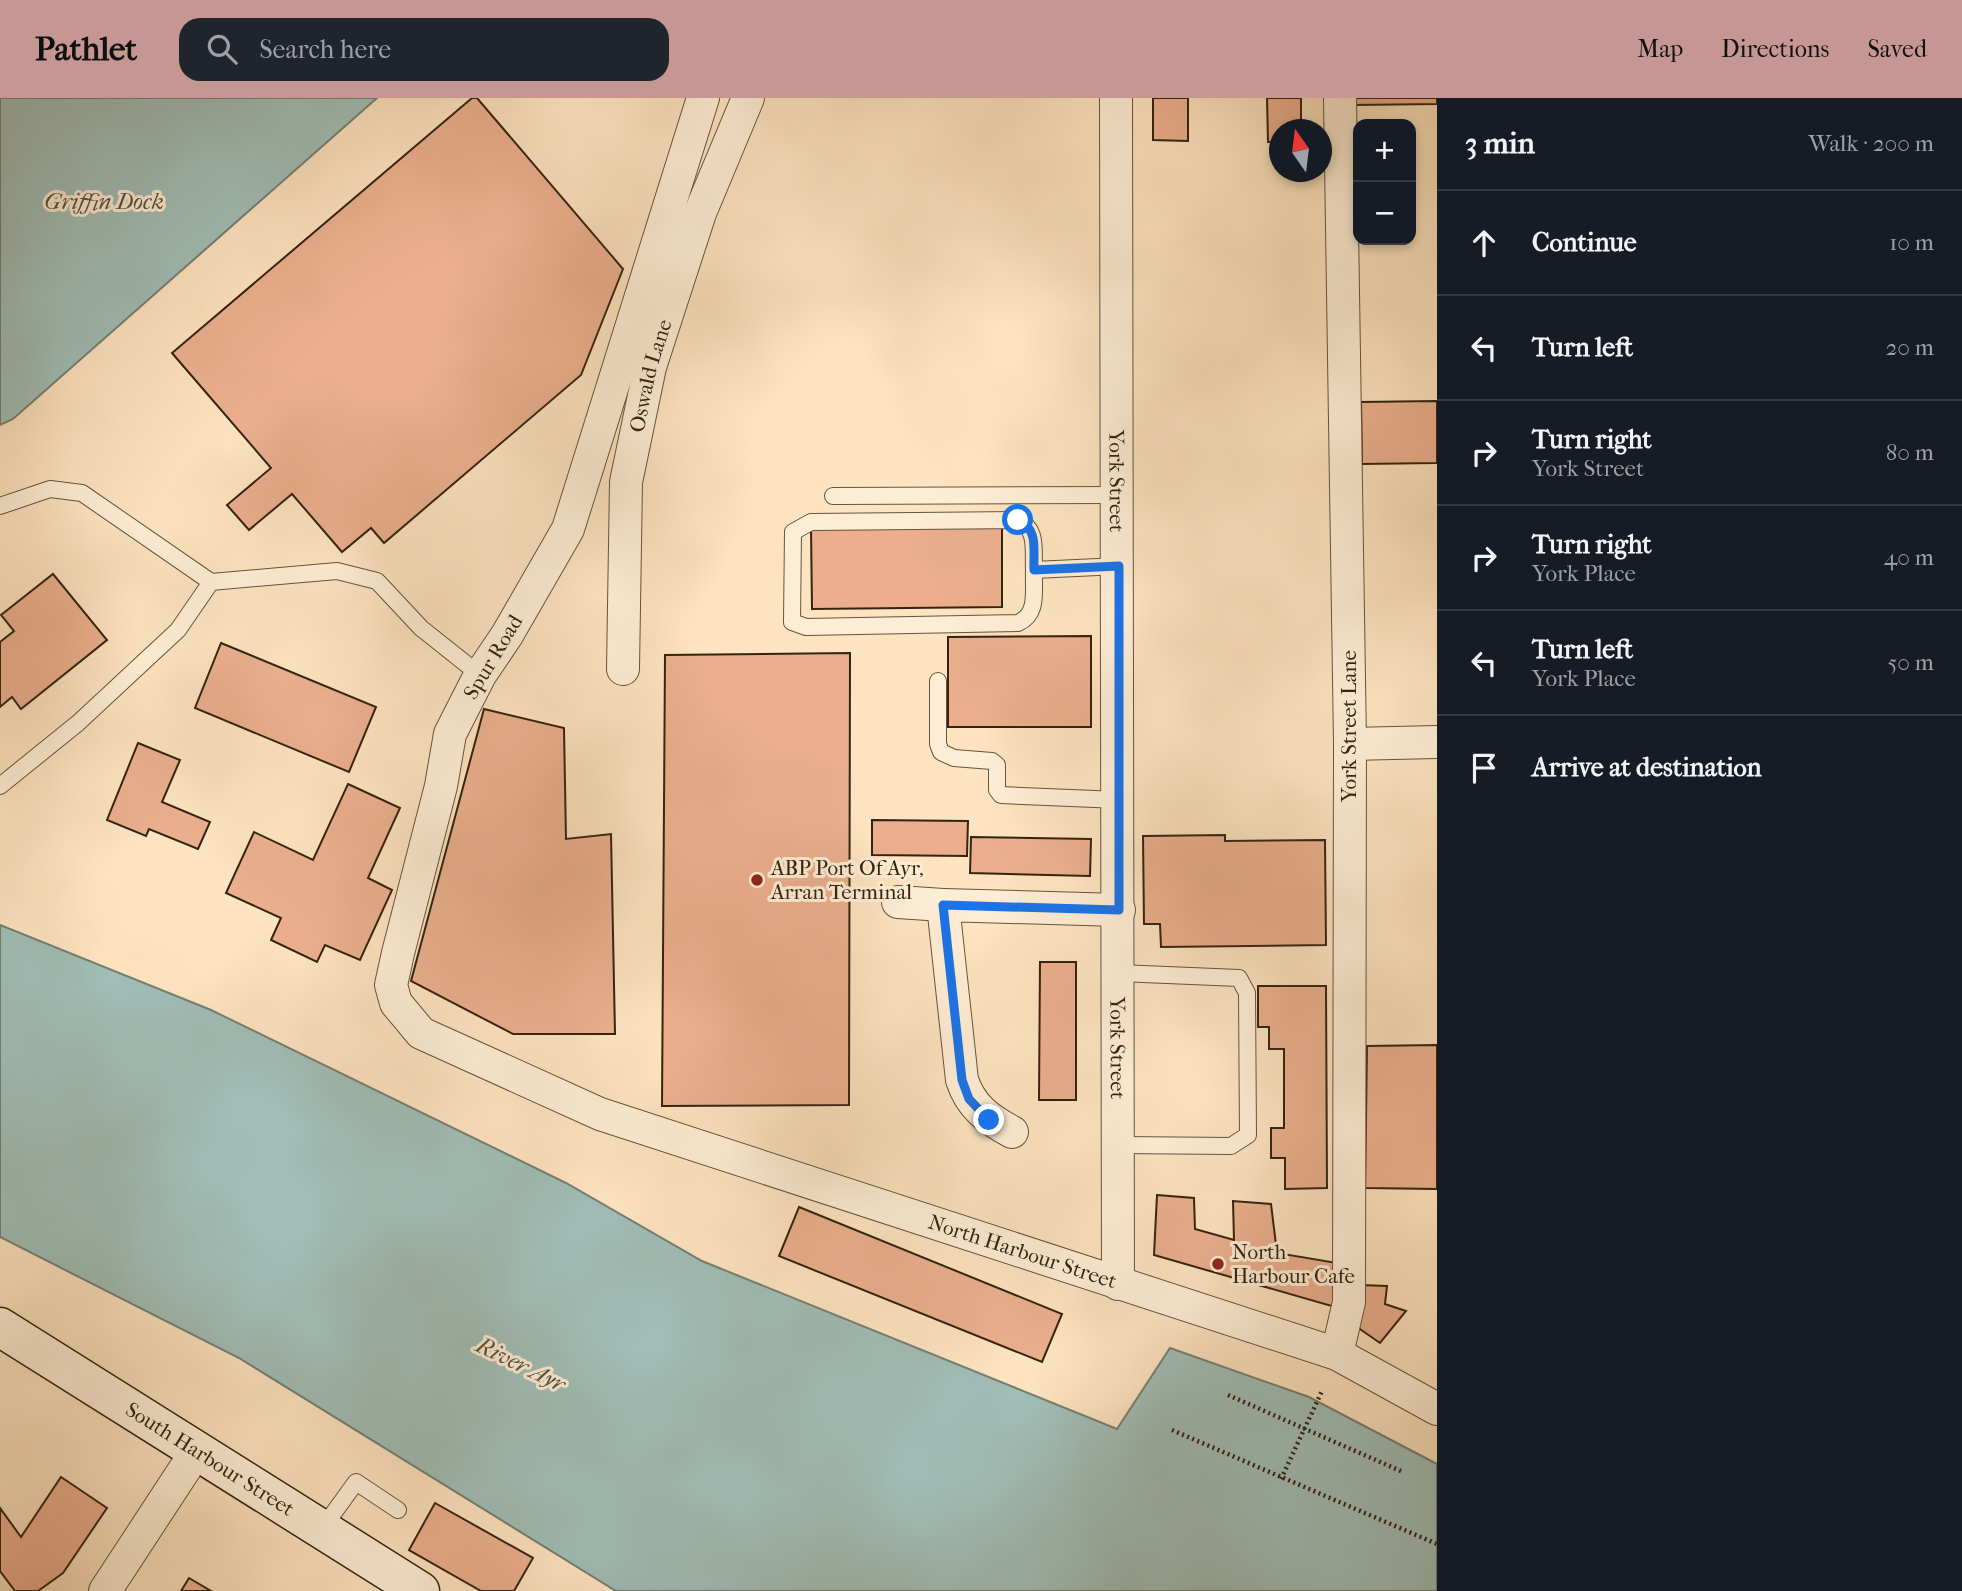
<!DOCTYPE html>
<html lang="en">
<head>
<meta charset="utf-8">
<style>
	body { margin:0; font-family:"IM FELL French Canon",serif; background:#20242c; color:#f1f3f6 }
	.controls { position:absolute; right:21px; top:21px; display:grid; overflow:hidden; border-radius:14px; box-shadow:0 4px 10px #0003 }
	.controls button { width:63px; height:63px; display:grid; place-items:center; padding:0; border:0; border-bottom:2px solid #363941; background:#171b24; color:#f1f3f6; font:35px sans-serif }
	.compass { position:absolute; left:1269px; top:21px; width:63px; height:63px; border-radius:50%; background:#171b24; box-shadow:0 4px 10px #0003; rotate:346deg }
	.stop { position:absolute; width:21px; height:21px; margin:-16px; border:5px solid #1a73e8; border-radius:50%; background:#fff }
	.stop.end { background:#1a73e8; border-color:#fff; box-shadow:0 2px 7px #0008 }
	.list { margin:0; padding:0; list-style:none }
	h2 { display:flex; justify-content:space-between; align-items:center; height:91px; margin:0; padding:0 28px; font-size:30px }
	h2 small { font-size:23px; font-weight:400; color:#9ea1a6 }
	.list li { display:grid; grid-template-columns:46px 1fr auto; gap:21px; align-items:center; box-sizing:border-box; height:105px; padding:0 28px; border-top:2px solid #363941 }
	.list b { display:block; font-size:26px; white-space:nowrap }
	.list p { margin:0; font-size:23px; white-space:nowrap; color:#9ea1a6 }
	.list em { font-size:23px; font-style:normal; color:#9ea1a6 }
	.icon { flex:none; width:38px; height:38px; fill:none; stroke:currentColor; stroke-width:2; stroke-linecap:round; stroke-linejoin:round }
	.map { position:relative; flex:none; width:1437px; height:1493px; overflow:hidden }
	header { display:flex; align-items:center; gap:42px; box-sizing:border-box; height:98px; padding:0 35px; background:#c59692; color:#111 }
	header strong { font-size:33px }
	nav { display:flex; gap:38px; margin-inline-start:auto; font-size:24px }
	.search { width:490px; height:63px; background:#20242c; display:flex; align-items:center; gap:18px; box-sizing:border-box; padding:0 24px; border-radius:21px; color:#9ea1a6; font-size:26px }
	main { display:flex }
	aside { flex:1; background:#171b24 }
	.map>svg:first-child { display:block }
	.water { fill:#a0bdb6; stroke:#747f74; stroke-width:2 }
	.building { fill:#ebaf8d; stroke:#332310; stroke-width:2 }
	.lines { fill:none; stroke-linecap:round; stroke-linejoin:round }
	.lane-casing { stroke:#66533c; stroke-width:18 }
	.street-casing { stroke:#66533c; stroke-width:34 }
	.secondary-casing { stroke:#332310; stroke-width:41 }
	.path { stroke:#332310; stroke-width:4.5; stroke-dasharray:2 3.5; stroke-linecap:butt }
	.lane { stroke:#feedd5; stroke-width:16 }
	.street { stroke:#feedd5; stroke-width:32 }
	.secondary { stroke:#feedd5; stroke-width:38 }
	.route { stroke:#1a73e8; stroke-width:9 }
	.poi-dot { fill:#8f2418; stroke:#feedd5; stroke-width:2.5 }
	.labels { text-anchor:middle; stroke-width:6; stroke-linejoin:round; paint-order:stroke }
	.street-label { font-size:21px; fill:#332310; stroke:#feedd5 }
	.poi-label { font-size:21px; fill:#332310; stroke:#feedd5; text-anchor:start }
	.water-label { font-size:23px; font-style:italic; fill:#545142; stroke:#feedd5 }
</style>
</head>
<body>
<header>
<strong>Pathlet</strong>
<div class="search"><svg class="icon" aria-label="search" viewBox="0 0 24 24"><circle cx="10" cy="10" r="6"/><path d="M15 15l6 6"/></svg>Search here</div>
<nav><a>Map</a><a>Directions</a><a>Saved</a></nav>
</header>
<main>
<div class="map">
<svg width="1437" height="1493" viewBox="0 0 1437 1493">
	<rect width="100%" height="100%" fill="#fde3bf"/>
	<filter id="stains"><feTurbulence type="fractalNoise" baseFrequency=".00286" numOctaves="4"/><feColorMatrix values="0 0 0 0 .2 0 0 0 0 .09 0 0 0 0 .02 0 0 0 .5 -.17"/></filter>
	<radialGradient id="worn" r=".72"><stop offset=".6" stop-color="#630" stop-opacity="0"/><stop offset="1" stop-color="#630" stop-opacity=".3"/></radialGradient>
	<g class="water">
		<path d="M0,0H377L13,321L0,327Z"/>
		<path d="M0,827L211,912L566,1085L702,1163L1117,1331L1170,1250L1309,1299L1437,1366V1493H616L239,1260L0,1139Z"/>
	</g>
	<g class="building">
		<path d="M472,0H477L623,171L581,277L384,445L371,430L342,454L292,396L249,432L227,407L271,370L172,255Z"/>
		<path d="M1153,0H1188V43L1153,42Z"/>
		<path d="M1267,0H1301V32H1280V44H1268Z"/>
		<path d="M1355,0H1437V6L1355,7Z"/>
		<path d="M1437,303V365L1362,366L1361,304Z"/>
		<path d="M1002,427V509L812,511L811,429Z"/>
		<path d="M53,476L107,542L21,611L12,599L0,609V544L14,533L1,517Z"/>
		<path d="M1091,538V629H948V539Z"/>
		<path d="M221,545L376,609L349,674L195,610Z"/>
		<path d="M850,555L849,1007L662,1008L665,557Z"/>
		<path d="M484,611L564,630L566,741L611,736L615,936H513L411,883Z"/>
		<path d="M138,645L180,662L162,704L210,724L198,751L149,731L146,738L107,722Z"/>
		<path d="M348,686L400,710L368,780L392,792L360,862L325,847L317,864L271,842L281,820L226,795L254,734L313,762Z"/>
		<path d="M872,722L968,723L967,758L872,757Z"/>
		<path d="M1225,737V743L1325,742L1326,847L1161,849L1160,826H1144L1143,738Z"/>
		<path d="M971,739L1091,741L1090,778L970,775Z"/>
		<path d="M1040,864H1076V1002H1039Z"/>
		<path d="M1258,888H1326L1327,1090L1285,1091V1060H1271V1030H1284V951H1269V929H1258Z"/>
		<path d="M1437,947V1091L1365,1090L1367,948Z"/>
		<path d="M1157,1097L1194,1100L1195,1131L1234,1142L1233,1103L1271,1106L1277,1155L1337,1165L1335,1209L1154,1157Z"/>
		<path d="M799,1109L1062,1216L1042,1264L779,1158Z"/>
		<path d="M1359,1187L1387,1188L1385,1206L1406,1213L1380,1245L1357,1229Z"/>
		<path d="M61,1379L107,1410L63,1475L38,1493H15L0,1473V1410L21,1439Z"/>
		<path d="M435,1405L533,1460L514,1493H481L409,1452Z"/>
		<path d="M189,1480L211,1493H181Z"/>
	</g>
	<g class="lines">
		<defs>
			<g id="lane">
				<path d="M833,398L1119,397"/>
				<path d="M0,408L50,391L82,395L211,484L337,473L377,483L421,530L480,577"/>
				<path d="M1034,472C1033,493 1039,516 1018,525L806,529L792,524L793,434L811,424L1018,422C1038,431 1033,452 1034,472L1119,468"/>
				<path d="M938,583V646L941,654L954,660L992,663L997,667V692L1001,697L1119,702"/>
				<path d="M0,688L78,625L178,532L211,484"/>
				<path d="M1118,1047L1231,1048L1248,1037L1247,895L1239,880L1119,875"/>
				<path d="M322,1431L356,1384L398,1412"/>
			</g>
			<g id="street">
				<path id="s1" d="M703,0L568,431L507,537L480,577L450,636L441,688L398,855L391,887L396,905L421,935L600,1016L1337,1256L1437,1311"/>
				<path id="s2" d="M1116,0L1118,1186"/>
				<path id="s3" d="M623,571L626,384L650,269L700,115L748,0"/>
				<path d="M1350,646L1437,644"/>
				<path d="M898,804L943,807"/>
				<path d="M1012,1034C988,1021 971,1009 962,982L943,807L1119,812"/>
				<path d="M1337,1256L1349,1204L1350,646L1340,0"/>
				<path d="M105,1493L196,1354"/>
			</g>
			<g id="secondary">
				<path id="s4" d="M0,1229L420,1493"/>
			</g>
		</defs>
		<use href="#lane" class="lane-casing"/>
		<use href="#street" class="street-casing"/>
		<use href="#secondary" class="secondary-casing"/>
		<g class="path">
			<path d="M1228,1297L1403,1374"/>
			<path d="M1172,1332L1437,1446"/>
			<path d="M1281,1381L1322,1293"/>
		</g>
		<use href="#lane" class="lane"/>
		<use href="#street" class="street"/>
		<use href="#secondary" class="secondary"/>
	</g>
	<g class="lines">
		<path class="route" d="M989,1022L969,1001L962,982L943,807L1119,812V468L1034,472C1033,452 1039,431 1018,422"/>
	</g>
	<g class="poi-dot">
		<circle cx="757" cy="782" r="7"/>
		<circle cx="1218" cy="1166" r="7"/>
	</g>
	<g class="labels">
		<g class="street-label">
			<text dy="7" stroke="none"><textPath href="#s3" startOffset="296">Oswald Lane</textPath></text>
			<text dy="7" stroke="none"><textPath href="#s2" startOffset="383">York Street</textPath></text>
			<text transform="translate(493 559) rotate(-59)" y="7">Spur Road</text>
			<text transform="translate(1349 628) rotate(-90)" y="7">York Street Lane</text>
			<text dy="7" stroke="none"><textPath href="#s2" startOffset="950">York Street</textPath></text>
			<text dy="7" stroke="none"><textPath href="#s1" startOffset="1645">North Harbour Street</textPath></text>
			<text dy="7" stroke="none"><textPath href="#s4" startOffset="248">South Harbour Street</textPath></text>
		</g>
		<g class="poi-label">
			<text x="771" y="777">ABP Port Of Ayr,<tspan x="771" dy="24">Arran Terminal</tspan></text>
			<text x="1232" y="1161">North<tspan x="1232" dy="24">Harbour Cafe</tspan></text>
		</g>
		<g class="water-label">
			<text x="104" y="111">Griffin Dock</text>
			<text transform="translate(521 1266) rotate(26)" y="8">River Ayr</text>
		</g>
	</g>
	<rect width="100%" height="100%" filter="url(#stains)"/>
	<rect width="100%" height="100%" fill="url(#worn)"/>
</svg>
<div class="controls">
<button>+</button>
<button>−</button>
</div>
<svg class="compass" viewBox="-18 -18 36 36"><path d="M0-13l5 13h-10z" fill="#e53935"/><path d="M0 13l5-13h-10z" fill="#9ea1a6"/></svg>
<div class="stop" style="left:1018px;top:422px"></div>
<div class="stop end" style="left:989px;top:1022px"></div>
</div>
<aside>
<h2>3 min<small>Walk · 200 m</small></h2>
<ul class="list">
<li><svg class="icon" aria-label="ahead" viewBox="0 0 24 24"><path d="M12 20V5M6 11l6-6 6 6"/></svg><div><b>Continue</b></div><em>10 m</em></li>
<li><svg class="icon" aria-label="left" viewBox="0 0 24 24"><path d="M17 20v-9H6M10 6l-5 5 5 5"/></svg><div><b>Turn left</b></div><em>20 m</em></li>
<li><svg class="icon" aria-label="right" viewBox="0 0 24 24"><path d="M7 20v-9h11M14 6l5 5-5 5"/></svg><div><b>Turn right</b><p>York Street</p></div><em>80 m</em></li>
<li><svg class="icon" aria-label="right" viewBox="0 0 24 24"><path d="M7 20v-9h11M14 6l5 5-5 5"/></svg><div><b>Turn right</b><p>York Place</p></div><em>40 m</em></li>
<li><svg class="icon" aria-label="left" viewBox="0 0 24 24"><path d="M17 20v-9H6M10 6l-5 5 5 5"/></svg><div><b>Turn left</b><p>York Place</p></div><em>50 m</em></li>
<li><svg class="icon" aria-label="arrive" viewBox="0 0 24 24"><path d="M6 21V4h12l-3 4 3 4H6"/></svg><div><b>Arrive at destination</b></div></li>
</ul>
</aside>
</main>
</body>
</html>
